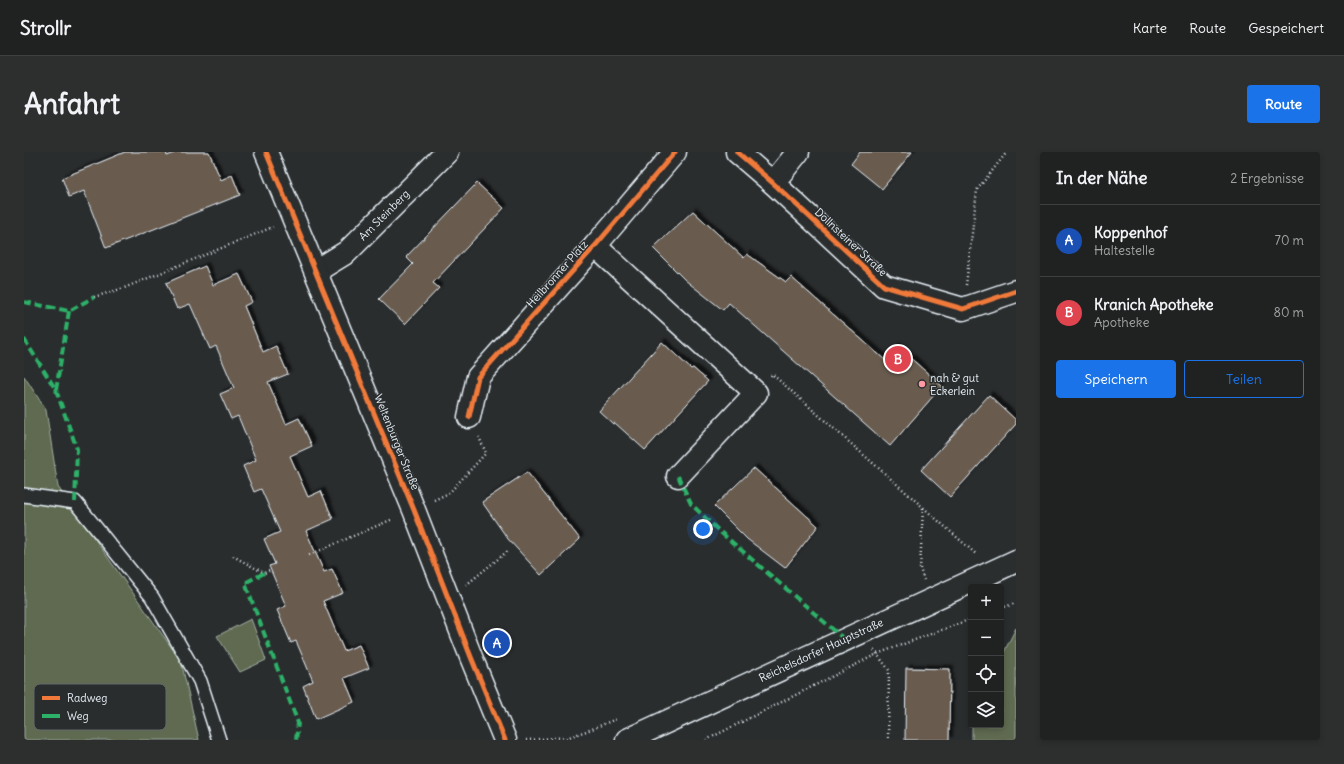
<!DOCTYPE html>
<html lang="de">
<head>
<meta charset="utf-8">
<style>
	body { margin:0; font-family:Delius,sans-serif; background:#2d2f2f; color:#f1f3f6 }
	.controls { position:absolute; right:12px; bottom:12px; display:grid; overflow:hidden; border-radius:4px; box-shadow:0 2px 6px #0003 }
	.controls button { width:36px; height:36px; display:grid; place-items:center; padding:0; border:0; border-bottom:1px solid #3d3f40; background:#202222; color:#f1f3f6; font:20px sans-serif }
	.you { position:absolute; left:679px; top:377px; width:14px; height:14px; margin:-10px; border:3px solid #fff; border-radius:50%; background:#1a73e8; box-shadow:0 0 0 6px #1a73e833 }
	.badge { display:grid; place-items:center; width:26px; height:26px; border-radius:50%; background:#1a73e8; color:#fff; font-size:13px; font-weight:700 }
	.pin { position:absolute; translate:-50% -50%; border:2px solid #fff; box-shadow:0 1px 4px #0006 }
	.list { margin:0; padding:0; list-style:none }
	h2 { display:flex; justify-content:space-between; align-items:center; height:52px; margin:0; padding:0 16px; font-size:17px }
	h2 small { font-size:13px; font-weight:400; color:#a2a4a5 }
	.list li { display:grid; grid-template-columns:26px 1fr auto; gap:12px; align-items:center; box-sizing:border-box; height:72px; padding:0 16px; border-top:1px solid #3d3f40 }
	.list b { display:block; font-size:15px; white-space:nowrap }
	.list p { margin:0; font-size:13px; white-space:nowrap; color:#a2a4a5 }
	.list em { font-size:13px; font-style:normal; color:#a2a4a5 }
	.actions { display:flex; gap:8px; padding:12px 16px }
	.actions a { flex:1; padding:9px 0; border:1px solid #1a73e8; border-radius:4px; text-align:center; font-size:14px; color:#1a73e8 }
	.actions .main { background:#1a73e8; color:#fff }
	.icon { flex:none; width:22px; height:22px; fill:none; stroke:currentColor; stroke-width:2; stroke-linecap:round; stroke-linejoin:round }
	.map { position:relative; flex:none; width:992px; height:588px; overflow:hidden; border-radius:4px }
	header { display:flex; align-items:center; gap:24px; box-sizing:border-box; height:56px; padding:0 20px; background:#202222; border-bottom:1px solid #3d3f40 }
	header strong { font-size:19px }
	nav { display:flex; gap:22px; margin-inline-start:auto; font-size:14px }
	.intro { display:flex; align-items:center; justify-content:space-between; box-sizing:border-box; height:96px; padding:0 24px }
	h1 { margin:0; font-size:28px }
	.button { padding:10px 18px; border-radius:4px; background:#1a73e8; color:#fff; font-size:14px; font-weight:700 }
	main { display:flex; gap:24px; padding:0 24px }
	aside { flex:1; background:#202222; border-radius:4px; box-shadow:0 2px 6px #0003 }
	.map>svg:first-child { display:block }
	.green { fill:#5e6a51; stroke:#a3aea4 }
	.building { fill:#695b50; stroke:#e8f1f8; filter:url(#shadow) }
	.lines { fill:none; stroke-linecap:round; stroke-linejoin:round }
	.lane-casing { stroke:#e8f1f8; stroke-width:16 }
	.street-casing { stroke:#e8f1f8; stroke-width:25 }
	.secondary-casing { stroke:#e8f1f8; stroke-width:25 }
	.primary-casing { stroke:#e8f1f8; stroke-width:25 }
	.path { stroke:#e8f1f8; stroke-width:2.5; stroke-dasharray:1 3; stroke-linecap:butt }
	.lane { stroke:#2a2d2e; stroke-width:13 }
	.street { stroke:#2a2d2e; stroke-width:22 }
	.secondary { stroke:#2a2d2e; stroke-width:22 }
	.primary { stroke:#2a2d2e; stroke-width:22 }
	.quiet { stroke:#2db169; stroke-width:4; stroke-dasharray:8 4; stroke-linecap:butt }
	.cycleway-casing { stroke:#2a2d2e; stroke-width:8 }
	.cycleway { stroke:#f17a3a; stroke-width:5 }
	.poi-dot { fill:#ff9aa2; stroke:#2a2d2e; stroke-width:1.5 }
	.labels { text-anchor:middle; stroke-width:3; stroke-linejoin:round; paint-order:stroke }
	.street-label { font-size:11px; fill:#e8f1f8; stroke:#2a2d2e }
	.poi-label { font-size:11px; fill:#e8f1f8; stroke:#2a2d2e; text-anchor:start }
	.key { fill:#2a2d2e; stroke:#63686b; stroke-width:1 }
	.key-label { font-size:11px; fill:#e8f1f8 }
</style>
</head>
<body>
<header>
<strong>Strollr</strong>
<nav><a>Karte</a><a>Route</a><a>Gespeichert</a></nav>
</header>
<div class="intro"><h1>Anfahrt</h1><a class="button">Route</a></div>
<main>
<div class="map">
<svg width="992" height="588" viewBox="0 0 992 588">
	<defs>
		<filter id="shadow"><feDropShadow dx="3.5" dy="-3.5" stdDeviation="1" flood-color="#0009"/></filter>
	</defs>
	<rect width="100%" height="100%" fill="#2a2d2e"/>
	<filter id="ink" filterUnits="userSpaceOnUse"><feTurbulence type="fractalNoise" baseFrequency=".025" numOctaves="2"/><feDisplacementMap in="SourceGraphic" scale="8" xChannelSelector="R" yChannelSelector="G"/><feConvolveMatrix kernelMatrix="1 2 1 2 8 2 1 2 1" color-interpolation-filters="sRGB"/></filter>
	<g filter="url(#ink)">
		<g class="green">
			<path d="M0,224L22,258L34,335L157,509L175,588H0Z"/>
			<path d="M227,467L242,508L216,520L193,484Z"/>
			<path d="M992,476V588H948V573H977V506Z"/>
		</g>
		<g class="building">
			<path d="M101,0H142L143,4L153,0H185L197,28L208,23L216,43L82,96L60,39L45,45L38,26Z"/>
			<path d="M836,0H888L858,37L827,12Z"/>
			<path d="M453,31L480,56L409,131L415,136L381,172L355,147L389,112L382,105Z"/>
			<path d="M669,59L720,106L723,102L762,130L767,125L861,208L873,194L918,234L866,294L705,151L699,158L661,128L629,96Z"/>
			<path d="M181,114L189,133L215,122L228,150L220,154L239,200L252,194L264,222L244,230L262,272L275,266L288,294L266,304L284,345L297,339L309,367L282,379L300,420L308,417L319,441L299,449L320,499L335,493L345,516L320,526L330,550L292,567L279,534L289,529L272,489L267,491L253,458L262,454L245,414L251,412L240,387L256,380L237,337L230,340L219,314L232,308L214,264L207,267L196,242L210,236L192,194L186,197L166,152L153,157L142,131Z"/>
			<path d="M638,190L667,217L669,216L684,229L621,298L591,271L589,272L575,259Z"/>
			<path d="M965,243L992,268V272L926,345L897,318Z"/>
			<path d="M730,316L794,374L761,416L723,387L690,354Z"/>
			<path d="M503,320L556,387L517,423L484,387L458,350Z"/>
			<path d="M882,516L926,517L925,588H881Z"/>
		</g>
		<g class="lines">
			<defs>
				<path id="lane" d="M0,343L51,350L128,445L176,529L195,588"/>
				<g id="street">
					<path d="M713,0L749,31L860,134L939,157L992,139"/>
					<path d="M749,31L774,0"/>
					<path d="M571,94L732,241L654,324"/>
					<path d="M292,119L323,100L423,0"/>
					<path d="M445,265L454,225L571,94L651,0"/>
				</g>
				<path id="secondary" d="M242,0L390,358L447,505L481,588"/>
				<path id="primary" d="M603,588L992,409"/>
			</defs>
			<use href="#lane" class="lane-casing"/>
			<use href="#street" class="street-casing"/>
			<use href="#secondary" class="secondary-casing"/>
			<use href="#primary" class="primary-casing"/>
			<g class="path">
				<path d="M942,133L953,38L983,0"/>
				<path d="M70,145L100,136L249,75"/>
				<path d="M747,224L748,222L953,403"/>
				<path d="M410,348L425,341L462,301L455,285"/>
				<path d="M899,356L896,417L900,428"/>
				<path d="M285,403L369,367"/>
				<path d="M209,404L240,421L247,418"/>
				<path d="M442,433L485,398"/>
				<path d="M977,456L992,451"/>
				<path d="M850,498L865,518L864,588"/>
				<path d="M502,588L545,585L568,577L592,567"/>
				<path d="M682,588L853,502L947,467"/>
			</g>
			<use href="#lane" class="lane"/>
			<use href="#street" class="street"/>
			<use href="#secondary" class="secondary"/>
			<use href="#primary" class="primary"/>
			<g class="quiet">
				<path d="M0,150L45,159L70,145"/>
				<path d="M0,187L32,238L53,297L51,350"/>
				<path d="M32,238L45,159"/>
				<path d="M654,324L667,352L694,378L820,487"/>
				<path d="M240,421L221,431L274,571L272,588"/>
			</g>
			<defs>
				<g id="cycleway">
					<path d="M242,0L390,358L447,505L481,588"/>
					<path d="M713,0L749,31L860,134L939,157L992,139"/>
					<path d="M445,265L454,225L571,94L651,0"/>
				</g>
			</defs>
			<use href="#cycleway" class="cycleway-casing"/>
			<use href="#cycleway" class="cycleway"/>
		</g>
	</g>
	<circle class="poi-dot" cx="898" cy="232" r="4"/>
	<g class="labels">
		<g class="street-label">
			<text transform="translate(360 63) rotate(-45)" y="4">Am Steinberg</text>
			<text transform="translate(827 90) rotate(43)" y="4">Dollnsteiner Straße</text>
			<text transform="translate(533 122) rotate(-48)" y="4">Heilbronner Platz</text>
			<text transform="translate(373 290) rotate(68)" y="4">Weltenburger Straße</text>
			<text transform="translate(797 498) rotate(-25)" y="4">Reichelsdorfer Hauptstraße</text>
		</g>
		<g class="poi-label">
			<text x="906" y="230">nah &amp; gut<tspan x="906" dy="13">Eckerlein</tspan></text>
		</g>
	</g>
	<rect x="10" y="532" width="132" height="46" rx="6" class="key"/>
	<rect x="18" y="544" width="18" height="4" fill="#f17a3a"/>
	<rect x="18" y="562" width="18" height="4" fill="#2db169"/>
	<g class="key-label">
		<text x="43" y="550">Radweg</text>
		<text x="43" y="568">Weg</text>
	</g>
</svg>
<div class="controls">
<button>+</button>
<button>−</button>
<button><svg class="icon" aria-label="locate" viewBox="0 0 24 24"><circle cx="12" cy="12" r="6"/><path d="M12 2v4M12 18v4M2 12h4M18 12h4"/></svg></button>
<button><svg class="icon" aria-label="layers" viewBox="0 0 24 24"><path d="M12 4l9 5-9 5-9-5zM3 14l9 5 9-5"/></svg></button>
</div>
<div class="you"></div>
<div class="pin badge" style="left:473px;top:491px;background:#1a4fb4">A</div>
<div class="pin badge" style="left:874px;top:207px;background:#e0444e">B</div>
</div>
<aside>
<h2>In der Nähe<small>2 Ergebnisse</small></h2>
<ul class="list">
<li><span class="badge" style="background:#1a4fb4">A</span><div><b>Koppenhof</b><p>Haltestelle</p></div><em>70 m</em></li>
<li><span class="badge" style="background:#e0444e">B</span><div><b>Kranich Apotheke</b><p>Apotheke</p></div><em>80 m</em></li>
</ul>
<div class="actions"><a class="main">Speichern</a><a>Teilen</a></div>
</aside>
</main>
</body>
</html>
